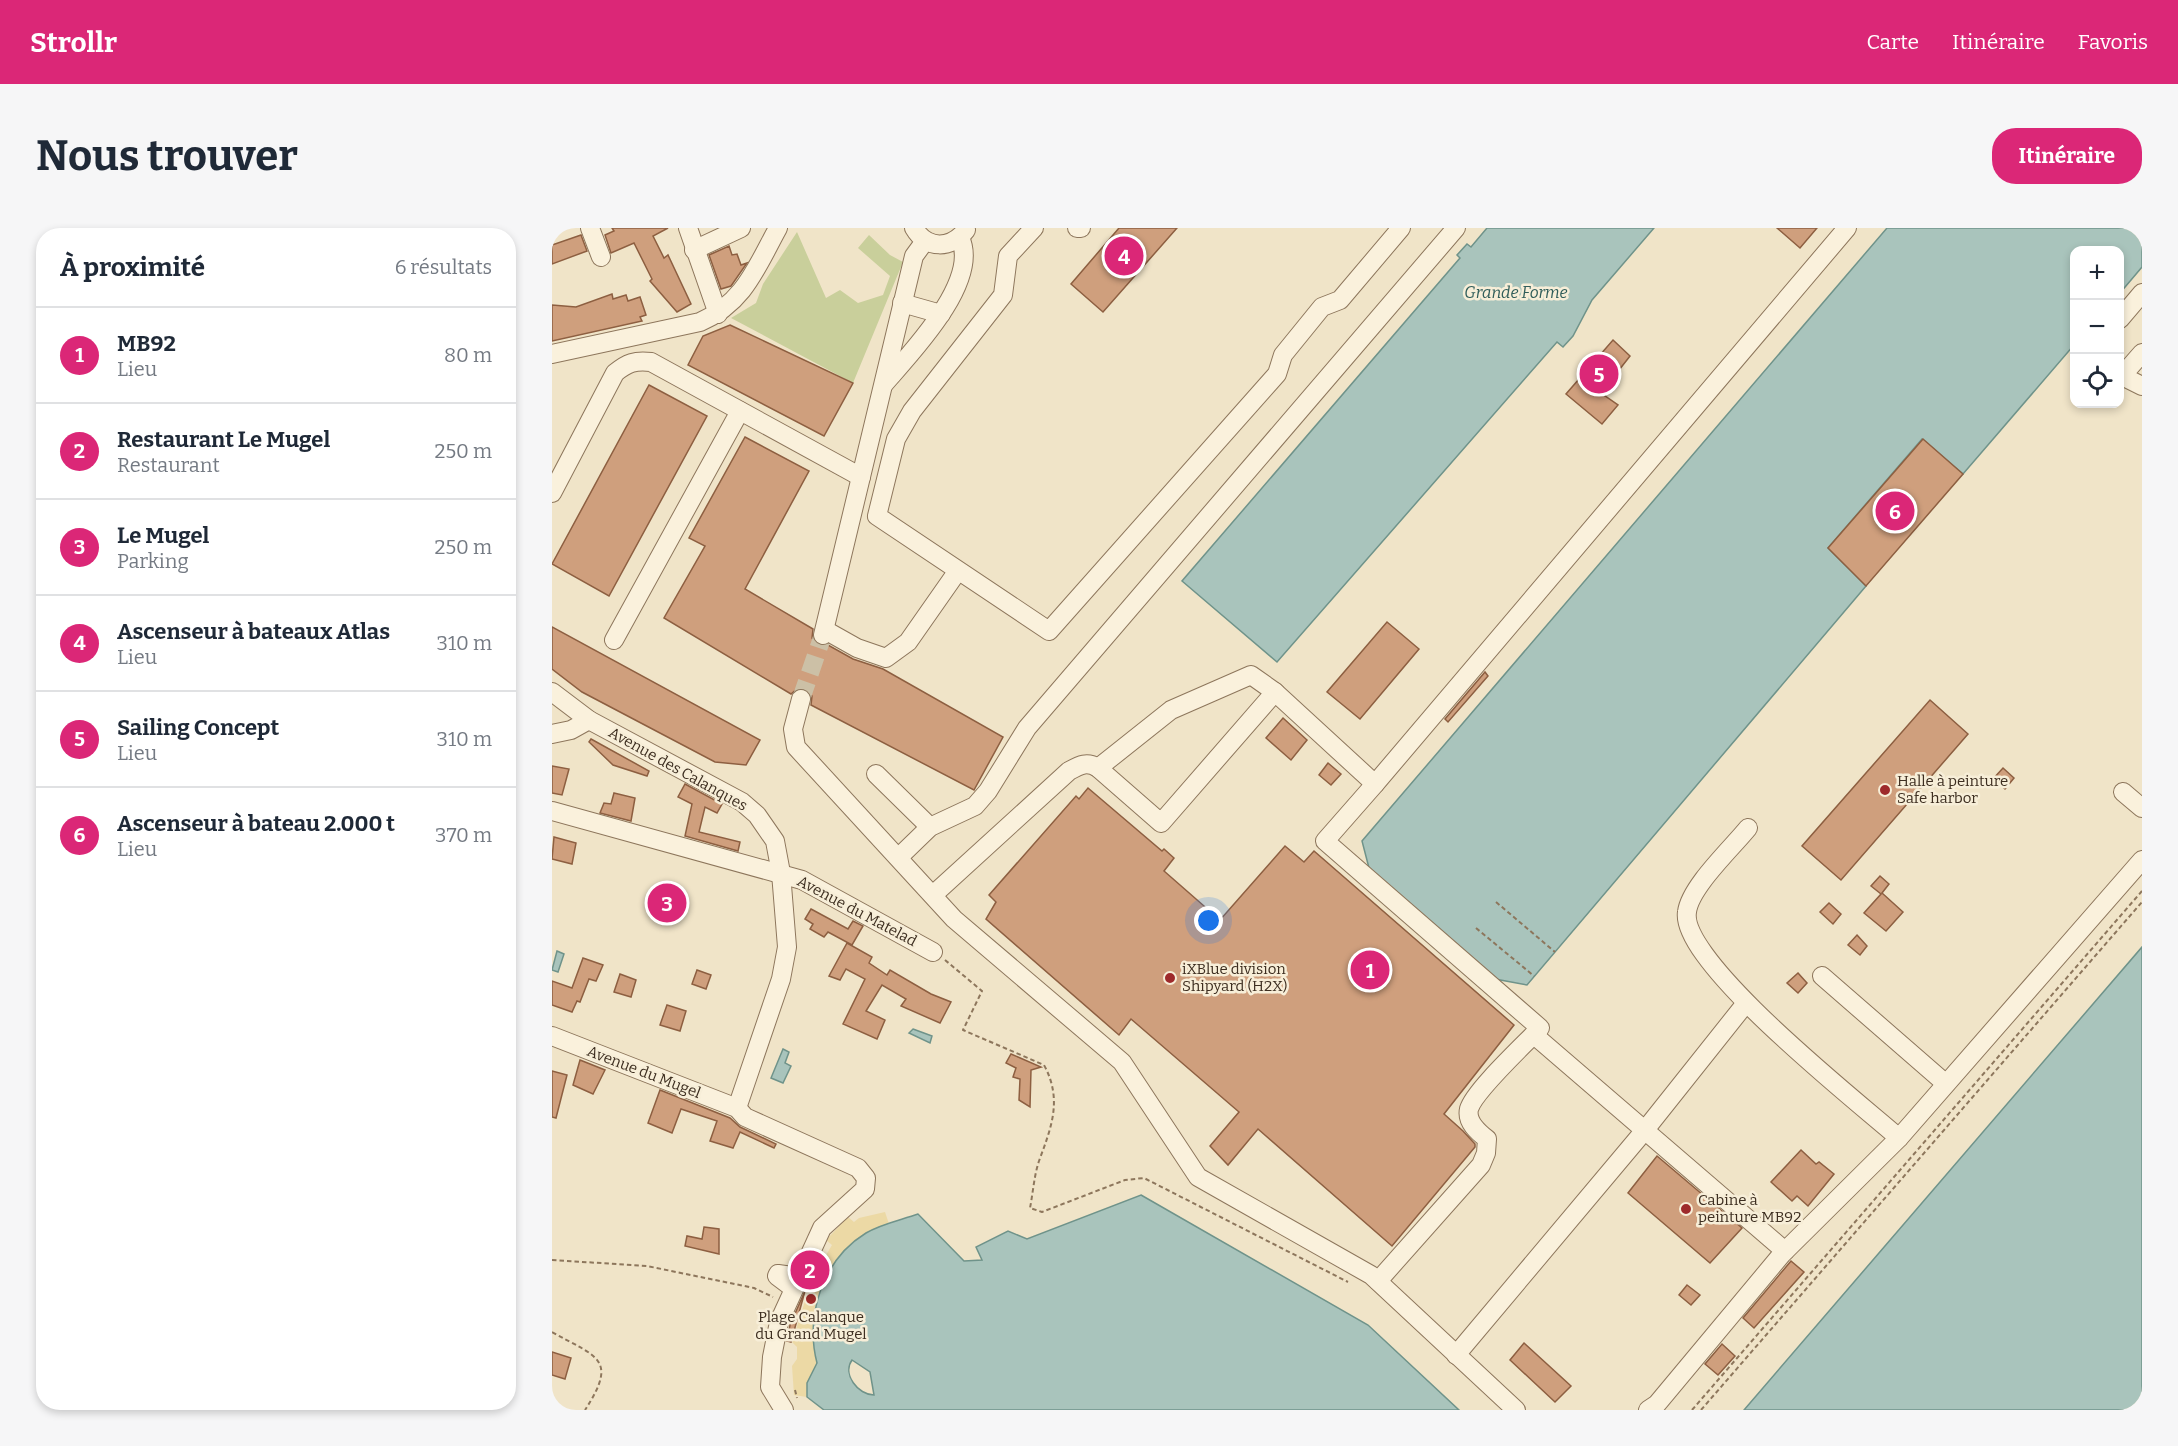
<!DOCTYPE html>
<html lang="fr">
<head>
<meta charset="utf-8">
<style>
	body { margin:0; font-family:Bitter,serif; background:#f6f6f7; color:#1f2937 }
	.controls { position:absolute; right:18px; top:18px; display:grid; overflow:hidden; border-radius:12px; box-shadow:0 3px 9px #0003 }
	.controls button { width:54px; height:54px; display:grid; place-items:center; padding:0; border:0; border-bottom:2px solid #e0e1e3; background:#fff; color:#1f2937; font:30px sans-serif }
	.you { position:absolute; left:657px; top:693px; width:21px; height:21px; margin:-15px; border:4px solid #fff; border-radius:50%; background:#1a73e8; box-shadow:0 0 0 9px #1a73e833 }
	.badge { display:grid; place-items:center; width:39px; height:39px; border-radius:50%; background:#db2777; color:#fff; font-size:20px; font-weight:700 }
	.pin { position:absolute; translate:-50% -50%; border:3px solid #fff; box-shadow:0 2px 6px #0006 }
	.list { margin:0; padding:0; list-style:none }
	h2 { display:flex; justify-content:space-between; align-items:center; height:78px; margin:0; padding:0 24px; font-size:26px }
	h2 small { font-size:20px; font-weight:400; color:#747a83 }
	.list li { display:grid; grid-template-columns:39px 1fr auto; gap:18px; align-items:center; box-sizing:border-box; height:96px; padding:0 24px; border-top:2px solid #e0e1e3 }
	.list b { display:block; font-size:22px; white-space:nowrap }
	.list p { margin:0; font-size:20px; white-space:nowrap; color:#747a83 }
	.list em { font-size:20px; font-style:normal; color:#747a83 }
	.icon { flex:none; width:33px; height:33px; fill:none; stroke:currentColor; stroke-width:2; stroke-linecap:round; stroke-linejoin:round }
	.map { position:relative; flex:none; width:1590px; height:1182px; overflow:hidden; border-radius:24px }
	header { display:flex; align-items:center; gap:36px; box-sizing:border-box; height:84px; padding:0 30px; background:#db2777; color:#fff }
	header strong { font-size:28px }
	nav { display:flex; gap:33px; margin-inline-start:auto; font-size:21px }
	.intro { display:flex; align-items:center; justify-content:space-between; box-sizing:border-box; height:144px; padding:0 36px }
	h1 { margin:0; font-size:42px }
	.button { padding:15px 27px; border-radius:24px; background:#db2777; color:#fff; font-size:21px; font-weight:700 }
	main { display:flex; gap:36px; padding:0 36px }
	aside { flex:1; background:#fff; border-radius:24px; box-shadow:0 3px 9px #0003 }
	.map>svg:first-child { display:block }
	.green { fill:#c9cf9b }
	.sand { fill:#ecd9a5 }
	.water { fill:#a9c4bc; stroke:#6f938a; stroke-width:1.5; fill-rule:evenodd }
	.building { fill:#cf9f7d; stroke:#8d5f41; stroke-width:1.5 }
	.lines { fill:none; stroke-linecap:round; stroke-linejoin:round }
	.minor-tunnel { stroke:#ccc0a6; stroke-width:18; stroke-dasharray:18 9; stroke-linecap:butt }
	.minor-casing { stroke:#8d765c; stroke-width:20 }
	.path { stroke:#8d765c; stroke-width:2; stroke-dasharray:4.5 3; stroke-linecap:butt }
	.minor { stroke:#faf1dc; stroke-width:18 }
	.poi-dot { fill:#9e2a2b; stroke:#f7eed8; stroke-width:2 }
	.labels { text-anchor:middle; stroke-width:5; stroke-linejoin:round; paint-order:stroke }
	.street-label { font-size:15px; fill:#3d2e20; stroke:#f7eed8 }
	.poi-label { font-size:15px; fill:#3d2e20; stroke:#f7eed8; text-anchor:start }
	.water-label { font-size:16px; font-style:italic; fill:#2f5d5a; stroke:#f7eed8 }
</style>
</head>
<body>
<header>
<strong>Strollr</strong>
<nav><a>Carte</a><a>Itinéraire</a><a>Favoris</a></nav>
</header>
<div class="intro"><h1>Nous trouver</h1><a class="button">Itinéraire</a></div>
<main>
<aside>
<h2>À proximité<small>6 résultats</small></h2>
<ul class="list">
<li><span class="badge">1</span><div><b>MB92</b><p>Lieu</p></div><em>80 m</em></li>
<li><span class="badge">2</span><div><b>Restaurant Le Mugel</b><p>Restaurant</p></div><em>250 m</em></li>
<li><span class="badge">3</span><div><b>Le Mugel</b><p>Parking</p></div><em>250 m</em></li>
<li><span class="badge">4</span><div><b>Ascenseur à bateaux Atlas</b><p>Lieu</p></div><em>310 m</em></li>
<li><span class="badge">5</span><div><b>Sailing Concept</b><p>Lieu</p></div><em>310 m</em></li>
<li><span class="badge">6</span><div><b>Ascenseur à bateau 2.000 t</b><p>Lieu</p></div><em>370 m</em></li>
</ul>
</aside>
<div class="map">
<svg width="1590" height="1182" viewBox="0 0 1590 1182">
	<rect width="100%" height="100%" fill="#f0e4c8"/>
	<path class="green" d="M245,4L274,70L288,62L306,75L331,67L338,48L306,20L317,7L338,27L351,34L301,155L179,90L204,75L211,56Z"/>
	<path class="sand" d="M333,984L337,996C279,1018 249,1074 265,1135L255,1155V1169L242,1167L240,1138L245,1131V1119L240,1114L260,1051L280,1017L274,1012L296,989L302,994L307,990Z"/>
	<g class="water">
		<path d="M935,0H1102L1040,72L1021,108L1011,119L1005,114L725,434L630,353L908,30L905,27L915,16L919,19Z"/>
		<path d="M1335,0H1590V39L1568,65V22H1522V117L1411,246L1370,211L1276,320L1314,358L975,757L943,751L817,640L810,613Z"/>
		<path d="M1590,719V1182H1192Z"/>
		<path d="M5,723L12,726L6,744L0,742Z"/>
		<path d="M361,801L380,808L378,815L357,805Z"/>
		<path d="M231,821L237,824L233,835L239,838L231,855L219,850Z"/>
		<path d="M589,967L816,1097L907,1182H272L255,1169V1155L265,1135C253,1088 270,1032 314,1005C329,996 349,992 366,986L412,1033L430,1032L424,1019L456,1003L475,1011ZM300,1132L318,1144L322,1167C306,1167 290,1146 300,1132Z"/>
	</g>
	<g class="building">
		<path d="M60,0H116L101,8L112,30L116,27L139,76L125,84L98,53L100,51L82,15L59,25L53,7L62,3Z"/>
		<path d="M567,0H625L551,84L519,56Z"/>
		<path d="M1225,0H1265L1248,20Z"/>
		<path d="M29,7L35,23L0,36V17Z"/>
		<path d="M177,18L180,27L185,26L189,37L195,35L179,58L169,61L157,27Z"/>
		<path d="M60,66L61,71L74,67L76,73L88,69L94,87L88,89L90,93L0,113V77L24,79Z"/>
		<path d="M178,97L301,155L272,208L136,137L151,108Z"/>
		<path d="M1061,112L1078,128L1049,165L1066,177L1050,196L1014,166Z"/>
		<path d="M97,157L155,188L57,368L0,336Z"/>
		<path d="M193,209L257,243L193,361L261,401L260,410L264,416L276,417L301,431L331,441L451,509L422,562L259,477L260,468L252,460H246L239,466L112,390L153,318L137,310Z"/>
		<path d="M1371,211L1411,246L1314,358L1276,320Z"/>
		<path d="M835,394L867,421L808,491L775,464Z"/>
		<path d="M0,399L208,512L194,537L163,534L30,464L0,441Z"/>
		<path d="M933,444L936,448L896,494L893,491Z"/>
		<path d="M1378,472L1416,506L1289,652L1250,618Z"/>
		<path d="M731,490L755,512L739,532L714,510Z"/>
		<path d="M39,511L97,543L95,548L61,537L37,514Z"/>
		<path d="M776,535L789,546L779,557L767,547Z"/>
		<path d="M0,538L17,541L10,567L0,565Z"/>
		<path d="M1451,540L1462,550L1453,561L1441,551Z"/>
		<path d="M133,556L170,576L165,585L153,579L147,604L188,614L186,623L133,608L140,576L126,569Z"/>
		<path d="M536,560L610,623L612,621L622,630L612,643L668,692L733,618L752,634L762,623L962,797L892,886L911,903L923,916V919L840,1018L706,901L676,937L658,918L687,884L579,791L567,807L434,691L444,674L437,667L524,568L527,571Z"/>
		<path d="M62,565L83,570L79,593L48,585L52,575L59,576Z"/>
		<path d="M2,609L24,615L20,636L0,631Z"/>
		<path d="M1328,648L1337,656L1330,665L1351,684L1334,703L1312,685L1329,666L1319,658Z"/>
		<path d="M1277,675L1289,686L1281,696L1268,684Z"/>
		<path d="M259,681L296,701L301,693L311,698L300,717L276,704L272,709L258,701L261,696L253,691Z"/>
		<path d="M1305,707L1315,718L1308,727L1296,717Z"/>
		<path d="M295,715L320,729L317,735L335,747L338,742L379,766L399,774L388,795L349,778L354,771L330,757L314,783L333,792L325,811L291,796L313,751L294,741L288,752L277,748Z"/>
		<path d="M31,730L51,737L44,753L37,751L28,774L25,773L20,784L0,777V753L20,760Z"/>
		<path d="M145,742L159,747L154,761L140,756Z"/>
		<path d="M1246,745L1255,755L1246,765L1235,755Z"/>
		<path d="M68,746L84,752L79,769L62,764Z"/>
		<path d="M115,777L134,783L128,803L108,797Z"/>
		<path d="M459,826L489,839L479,842L478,879L467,872L468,851L461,849L464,840L454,835Z"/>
		<path d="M28,832L53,842L41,866L21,857Z"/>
		<path d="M0,843L15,847L4,890L0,889Z"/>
		<path d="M108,862L178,890L188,899L224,916L222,920L188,904L181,920L158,913L165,893L129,881L120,905L96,895Z"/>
		<path d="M1249,922L1264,936L1267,934L1282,946L1256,978L1245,968L1240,973L1219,954Z"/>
		<path d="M1105,928L1190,1000L1158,1035L1076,965Z"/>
		<path d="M152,999L167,1001V1026L133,1018L135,1008L150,1011Z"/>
		<path d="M1239,1033L1252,1044L1202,1100L1191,1090Z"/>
		<path d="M1135,1057L1148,1067L1139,1077L1127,1067Z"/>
		<path d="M253,1063L239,1114L235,1113L238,1097Z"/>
		<path d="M972,1115L1019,1158L1003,1174L958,1132Z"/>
		<path d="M1170,1116L1183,1128L1166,1147L1153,1136Z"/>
		<path d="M0,1124L19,1130L13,1151L0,1147Z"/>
	</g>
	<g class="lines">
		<path class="minor-tunnel" d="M249,471L271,407"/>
		<defs>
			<g id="minor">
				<path d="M38,0L49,29"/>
				<path d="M136,0L166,86"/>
				<path d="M362,0C375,22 399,21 414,2"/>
				<path d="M482,0L456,28L451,67L360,183L344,211L325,288L497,403L725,146L731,127L770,79L788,72L849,0"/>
				<path d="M525,0H529"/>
				<path d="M142,22L189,0"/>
				<path d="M350,75L389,86"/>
				<path d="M1568,91L1590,65"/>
				<path d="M0,126L148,94C192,75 204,40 226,0"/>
				<path d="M1568,147L1590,158"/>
				<path d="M1569,149L1590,125"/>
				<path d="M332,156C358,126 429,53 408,10"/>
				<path d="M0,265L63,145C75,135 83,132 99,134L309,249"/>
				<path d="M273,402L305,420L334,430L356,414L405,344"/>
				<path d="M271,407L362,28L373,13"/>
				<path d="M62,412L188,183"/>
				<path d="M0,464L37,492L190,574L205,587L223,613L229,645L235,719L229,751L185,880"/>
				<path d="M249,471L241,501L244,519L402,691L570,834L646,949L819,1047L964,1182"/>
				<path d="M0,506L19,502L37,492"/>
				<path d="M546,540L619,482L699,447L723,464"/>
				<path d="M324,546L378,599"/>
				<path d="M823,556L773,613L988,800C973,816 922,863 917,881C914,894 926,904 935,911L934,925L929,937L826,1053"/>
				<path d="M1571,564L1590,580"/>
				<path d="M0,583L250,652L381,724"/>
				<path d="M1196,600C1179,621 1138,659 1135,684C1127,733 1306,874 1347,910"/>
				<path d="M347,629L378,599L423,578L436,563L475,500L904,0"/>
				<path d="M381,667L517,543C528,537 535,533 546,540L609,595L723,464L823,556L1295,0"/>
				<path d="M1270,748L1393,855"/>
				<path d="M982,807L1233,1023"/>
				<path d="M0,808L185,880L193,889L306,940L314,950L313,961L270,1000L227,1094L220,1129L218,1159L232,1182"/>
				<path d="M240,1048L226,1046L225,1048L241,1060"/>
				<path d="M904,1127L1093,902L1194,775"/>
				<path d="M1096,1182L1105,1176L1230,1026L1347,910L1590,632"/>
			</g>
		</defs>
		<use href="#minor" class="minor-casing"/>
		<g class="path">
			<path d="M944,674L1003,724"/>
			<path d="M924,700L982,748"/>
			<path d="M393,732L430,763L411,802L492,837C511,872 499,900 487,933C482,948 481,965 478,980L490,984L573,952L592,950L796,1054"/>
			<path d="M0,1032L95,1038L202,1060L221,1069"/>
			<path d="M0,1104C44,1129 67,1130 33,1182"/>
			<path d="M243,1162L245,1170"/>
			<path d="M1140,1182L1590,663"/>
			<path d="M1149,1182L1590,674"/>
		</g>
		<use href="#minor" class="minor"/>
	</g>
	<g class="poi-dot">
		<circle cx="1333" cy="562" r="6"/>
		<circle cx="618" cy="750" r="6"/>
		<circle cx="1134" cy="981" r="6"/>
		<circle cx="259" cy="1071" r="6"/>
	</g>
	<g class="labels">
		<g class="street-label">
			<text transform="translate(126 541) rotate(29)" y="5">Avenue des Calanques</text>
			<text transform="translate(305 683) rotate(28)" y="5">Avenue du Matelad</text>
			<text transform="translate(92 844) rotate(21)" y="5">Avenue du Mugel</text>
		</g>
		<g class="poi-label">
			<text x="1345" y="558">Halle à peinture<tspan x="1345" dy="17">Safe harbor</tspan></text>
			<text x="630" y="746">iXBlue division<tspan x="630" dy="17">Shipyard (H2X)</tspan></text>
			<text x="1146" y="977">Cabine à<tspan x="1146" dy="17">peinture MB92</tspan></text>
			<text x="259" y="1094" text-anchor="middle">Plage Calanque<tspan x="259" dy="17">du Grand Mugel</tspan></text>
		</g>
		<g class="water-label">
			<text x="964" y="70">Grande Forme</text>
		</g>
	</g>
</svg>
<div class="controls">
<button>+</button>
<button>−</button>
<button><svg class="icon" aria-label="locate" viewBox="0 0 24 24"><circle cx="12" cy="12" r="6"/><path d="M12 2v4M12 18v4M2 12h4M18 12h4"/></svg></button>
</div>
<div class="you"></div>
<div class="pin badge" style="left:818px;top:742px">1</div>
<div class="pin badge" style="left:258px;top:1042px">2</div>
<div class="pin badge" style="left:115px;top:675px">3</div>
<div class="pin badge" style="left:572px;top:28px">4</div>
<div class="pin badge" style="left:1047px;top:146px">5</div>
<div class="pin badge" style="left:1343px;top:283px">6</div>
</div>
</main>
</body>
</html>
